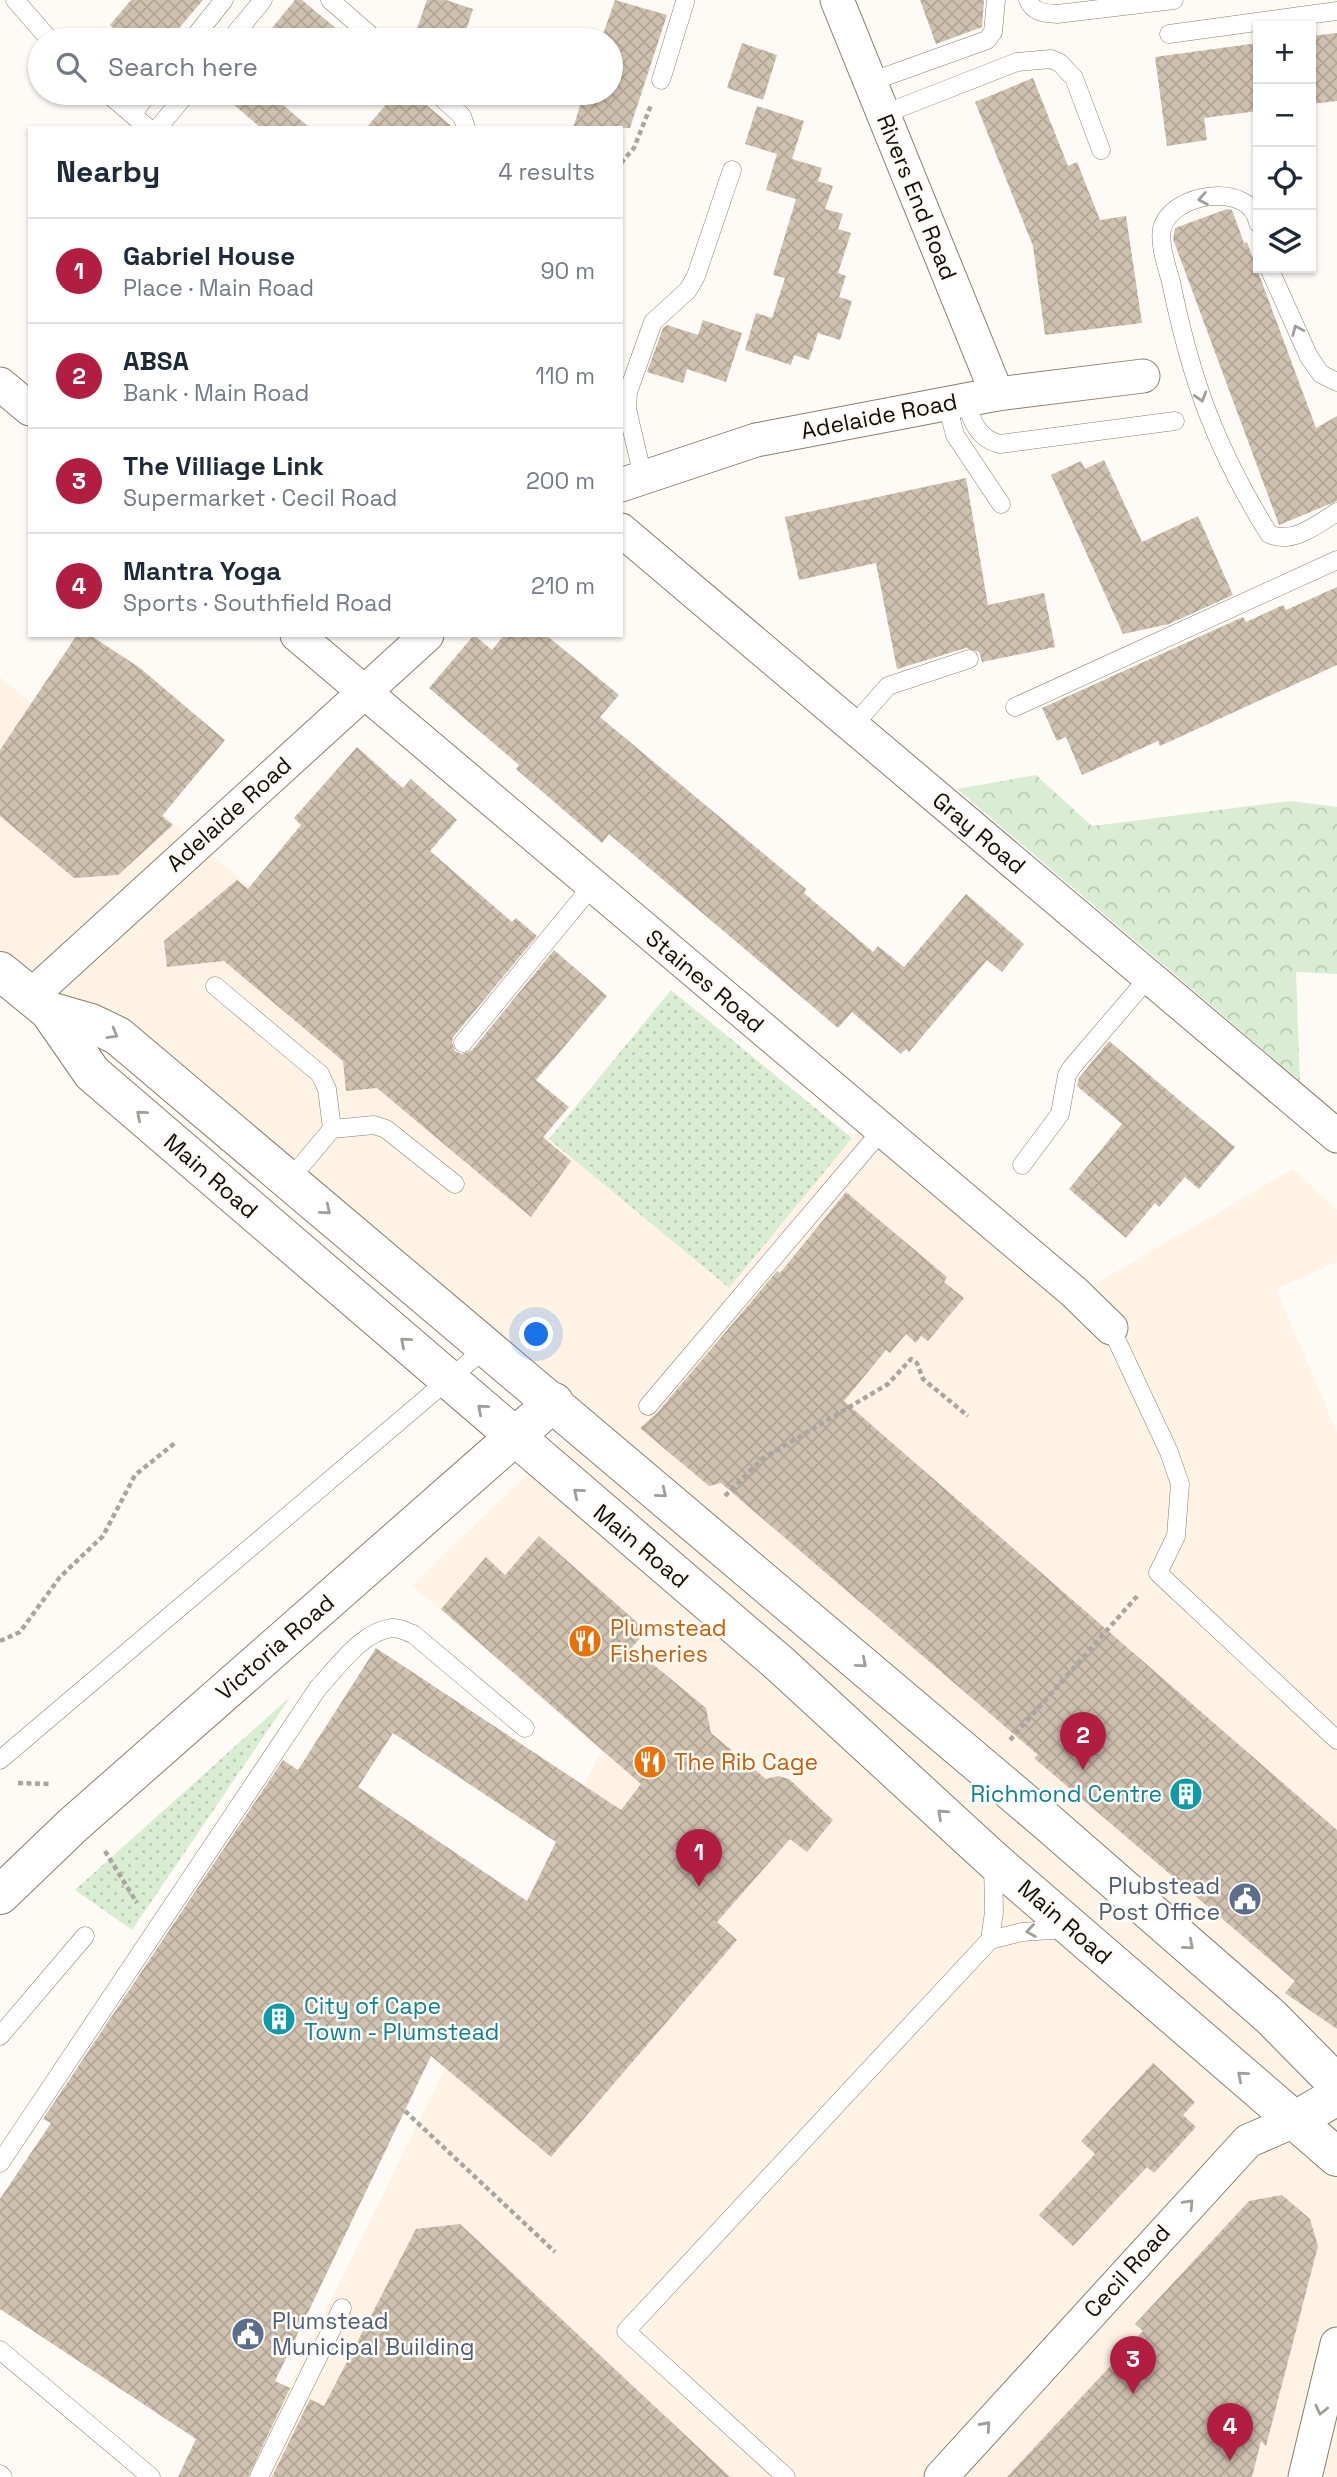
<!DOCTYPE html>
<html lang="en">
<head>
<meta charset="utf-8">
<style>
	body { margin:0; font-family:"Space Grotesk",sans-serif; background:#f6f6f7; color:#1f2937 }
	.controls { position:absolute; right:21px; top:21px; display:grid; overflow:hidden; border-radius:0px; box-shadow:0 2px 5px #0004 }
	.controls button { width:63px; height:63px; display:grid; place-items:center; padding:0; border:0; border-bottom:2px solid #e0e1e3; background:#fff; color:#1f2937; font:35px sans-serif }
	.you { position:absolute; left:537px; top:1335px; width:24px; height:24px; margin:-18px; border:5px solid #fff; border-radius:50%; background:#1a73e8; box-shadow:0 0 0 10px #1a73e833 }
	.badge { display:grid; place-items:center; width:46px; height:46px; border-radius:50%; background:#b11e41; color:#fff; font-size:23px; font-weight:700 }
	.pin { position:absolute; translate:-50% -58px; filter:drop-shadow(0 2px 4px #0008) }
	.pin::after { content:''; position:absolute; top:37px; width:24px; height:21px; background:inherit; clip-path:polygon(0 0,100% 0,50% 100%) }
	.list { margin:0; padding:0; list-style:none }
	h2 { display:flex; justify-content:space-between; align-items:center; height:91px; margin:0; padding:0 28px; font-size:30px }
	h2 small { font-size:23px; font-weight:400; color:#747a83 }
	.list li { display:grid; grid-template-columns:46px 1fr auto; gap:21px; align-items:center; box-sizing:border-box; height:105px; padding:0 28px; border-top:2px solid #e0e1e3 }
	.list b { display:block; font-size:26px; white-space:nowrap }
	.list p { margin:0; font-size:23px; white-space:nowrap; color:#747a83 }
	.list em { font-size:23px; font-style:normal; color:#747a83 }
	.icon { flex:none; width:38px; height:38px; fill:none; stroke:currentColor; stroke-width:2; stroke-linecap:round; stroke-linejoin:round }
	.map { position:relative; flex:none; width:1337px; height:2477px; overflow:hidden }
	.search { position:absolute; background:#fff; box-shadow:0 2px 5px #0004; left:28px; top:28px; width:595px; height:77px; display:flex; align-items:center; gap:18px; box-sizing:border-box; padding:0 24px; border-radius:38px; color:#747a83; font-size:26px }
	.panel { position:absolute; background:#fff; box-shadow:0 2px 5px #0004; left:28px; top:126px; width:595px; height:511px; border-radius:0px }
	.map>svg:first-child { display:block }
	.built { fill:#fef3e4 }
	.grass { fill:url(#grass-dots) }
	.park { fill:url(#park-crowns) }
	.building { fill:url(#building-cross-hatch); fill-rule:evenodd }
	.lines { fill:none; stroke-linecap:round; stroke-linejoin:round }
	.service-casing { stroke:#8a7d6d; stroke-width:19 }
	.minor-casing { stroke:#8a7d6d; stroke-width:35 }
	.tertiary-casing { stroke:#8a7d6d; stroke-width:40 }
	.secondary-casing { stroke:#8a7d6d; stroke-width:40 }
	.path { stroke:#a9a5a0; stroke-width:4.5; stroke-dasharray:5 3.5; stroke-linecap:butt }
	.service { stroke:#fff; stroke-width:18 }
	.minor { stroke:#fff; stroke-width:33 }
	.tertiary { stroke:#fff; stroke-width:38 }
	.secondary { stroke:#fff; stroke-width:38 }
	.oneway { stroke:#a09e9c }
	.labels { text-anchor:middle; stroke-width:5; stroke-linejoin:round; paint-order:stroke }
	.street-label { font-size:23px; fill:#120d07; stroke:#fefbf7 }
	.food-label { font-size:23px; fill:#c56008; stroke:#fefbf7; text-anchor:start }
	.culture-label { font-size:23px; fill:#0d838f; stroke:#fefbf7; text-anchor:end }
	.service-label { font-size:23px; fill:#4e5e75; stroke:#fefbf7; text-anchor:end }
</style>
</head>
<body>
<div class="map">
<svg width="1337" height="2477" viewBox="0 0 1337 2477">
	<defs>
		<pattern id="grass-dots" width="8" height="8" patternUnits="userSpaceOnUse" patternTransform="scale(1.75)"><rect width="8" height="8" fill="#d9edd2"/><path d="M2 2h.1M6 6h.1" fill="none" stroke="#b9cab3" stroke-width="1.8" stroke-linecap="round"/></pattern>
		<pattern id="park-crowns" width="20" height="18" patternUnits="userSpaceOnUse" patternTransform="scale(1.75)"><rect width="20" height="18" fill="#d9edd2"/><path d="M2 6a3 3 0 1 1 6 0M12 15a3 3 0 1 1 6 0" fill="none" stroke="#b9cab3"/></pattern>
		<pattern id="building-cross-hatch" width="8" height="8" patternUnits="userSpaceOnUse" patternTransform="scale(1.75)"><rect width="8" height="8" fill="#cfc1af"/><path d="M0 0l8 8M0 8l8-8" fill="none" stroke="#b1a595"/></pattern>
	</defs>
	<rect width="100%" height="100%" fill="#fefbf7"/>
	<path class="built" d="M0,677L728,1288L867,1119L1074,1296L1293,1169L1337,1210V1262L1276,1289L1337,1432V2477H244L601,1751L412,1585L580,1424L118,1036L0,971Z"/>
	<g class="grass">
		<path d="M671,990L852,1138L729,1288L549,1139Z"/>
		<path d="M291,1696L132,1930L75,1890Z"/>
	</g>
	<path class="park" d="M1036,775L1092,826L1290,801L1337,807V974L1296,972L1300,1081L957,789Z"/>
	<g class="building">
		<path d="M131,0H203L169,40H128L110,25Z"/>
		<path d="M295,0H302L350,40H262Z"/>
		<path d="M427,0H446L473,9L463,40H413Z"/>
		<path d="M615,0L667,15L630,128H573L584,93H611V40H601Z"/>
		<path d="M920,0H984L982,27L936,44Z"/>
		<path d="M1337,33V101L1311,104V36Z"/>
		<path d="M742,43L777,55L763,100L727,88Z"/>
		<path d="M1258,43V111L1204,118L1207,140L1167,146L1155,57Z"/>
		<path d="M1033,78L1068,166L1077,162L1100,220L1126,216L1142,323L1045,335L1033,246L975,102Z"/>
		<path d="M220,93H292L282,104L310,128H261Z"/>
		<path d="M396,93H412L454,128H366Z"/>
		<path d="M757,106L804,121L792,159L822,168L818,181L833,186L825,209L843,214L838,229L851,233L838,273L846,276L839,297L852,301L840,340L818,333L809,360L794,355L791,365L745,350L756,313L772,318L785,278L773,275L796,199L766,190L777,154L745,144Z"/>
		<path d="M1227,209L1232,210L1244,243L1247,242L1316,428L1337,416V501L1279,525L1173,239L1175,228Z"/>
		<path d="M703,320L742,333L726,382L687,369L683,383L647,372L663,328L667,325L698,335Z"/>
		<path d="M1104,460L1142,542L1198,516L1233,595L1169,624L1123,634L1051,475L1081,461L1085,469Z"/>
		<path d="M966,478L988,605L1044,593L1055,647L982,662L979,652L966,648L897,669L876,563L799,580L785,517Z"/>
		<path d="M1337,587V665L1160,746L1158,741L1082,775L1066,737L1057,741L1042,708L1243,617L1246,622L1283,605L1286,610Z"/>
		<path d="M77,635H90L140,668L225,740L162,816L173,825L118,875L74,878L0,816V750Z"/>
		<path d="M474,635L492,650L504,635H546L619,695L600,717L806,889L804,893L873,952L878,946L904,967L966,894L1024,944L1002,972L987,960L909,1052L906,1049L901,1054L852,1012L838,1028L609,834L602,843L516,769L519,765L429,688Z"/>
		<path d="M357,747L403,788L411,779L457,820L430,851L512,922L516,918L537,936L454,1036L452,1042L455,1051L462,1054L472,1050L554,950L607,996L536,1080L569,1107L543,1137L571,1161L531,1217L377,1088L346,1091L343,1061L224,961L167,967L164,941L237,880L248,889L301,825L294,818Z"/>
		<path d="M1109,1041L1235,1147L1199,1189L1185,1177L1159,1207L1155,1203L1126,1238L1069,1189L1122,1124L1077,1086L1079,1078Z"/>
		<path d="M846,1192L947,1277L944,1282L964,1298L928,1341L921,1336L916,1343L906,1334L890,1353L886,1350L844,1401L1337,1830V2029L1285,1993L1295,1981L1034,1758L1038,1755L721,1483L709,1486L640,1428L657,1413L777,1271L780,1273Z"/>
		<path d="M539,1536L647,1631L632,1647L706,1708L711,1733L766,1779L778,1776L789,1779L833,1820L807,1852L790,1839L717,1922L737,1940L551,2157L431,2056L275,2381L290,2388L248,2477H178L196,2439L0,2309V2199L51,2123L43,2119L283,1760L298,1770L376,1648L621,1810L641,1784L441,1609L486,1557L505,1575ZM393,1733L556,1842L527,1901L358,1787Z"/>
		<path d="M1153,2063L1195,2102L1183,2115L1196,2127L1154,2173L1147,2167L1073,2246L1039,2215L1095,2154L1081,2141Z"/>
		<path d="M1282,2195L1310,2219L1318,2246L1266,2446L1261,2441L1252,2477H1007L1143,2331L1135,2324L1249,2201Z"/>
		<path d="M460,2224L730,2477H272L310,2399L324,2406L416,2229Z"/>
	</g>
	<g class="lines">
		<defs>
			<g id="service">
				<path d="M15,0L50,40"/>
				<path d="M330,0L376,40"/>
				<path d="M1028,0C1034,13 1044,13 1057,14L1174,0"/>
				<path d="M1169,34L1337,11"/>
				<path d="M192,40L224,0"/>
				<path d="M230,40L263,0"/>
				<path d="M661,80L685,2"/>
				<path d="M870,82L987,40L993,32L996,0"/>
				<path d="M107,93L148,128"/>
				<path d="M436,93L462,116L466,128"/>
				<path d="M132,114L149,93"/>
				<path d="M884,114L1017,62L1051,59L1060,63L1074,78L1101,150"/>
				<path d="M158,128L187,93"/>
				<path d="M1258,223C1251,181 1171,192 1162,229C1159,245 1167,267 1171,282C1191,380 1216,449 1269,534C1292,545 1318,524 1337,512"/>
				<path d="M1269,268L1309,357L1321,374L1337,382"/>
				<path d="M966,400C971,420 978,439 1000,444L1175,421"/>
				<path d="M947,404L955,435L1001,504"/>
				<path d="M643,477L627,409L628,392L653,322L688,290L696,276L732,170"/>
				<path d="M1015,707L1337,560"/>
				<path d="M853,726L888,686L969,659"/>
				<path d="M215,986L320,1074L327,1089L332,1129L374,1125L386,1129L455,1184"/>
				<path d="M463,1043L592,886"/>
				<path d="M1022,1165L1060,1114L1067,1075L1072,1067L1149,977"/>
				<path d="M290,1179L332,1129"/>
				<path d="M1111,1328L1169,1452L1180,1484L1176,1536L1158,1573L1337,1740"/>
				<path d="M648,1406L882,1130"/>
				<path d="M0,1760L488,1346"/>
				<path d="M990,1940L1022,1932L1066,1929"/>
				<path d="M0,2036L85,1936"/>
				<path d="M0,2163L318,1688C337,1668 362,1631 392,1628C399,1627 406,1632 413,1634L525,1728"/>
				<path d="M0,2350L151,2477"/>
				<path d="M0,2474L3,2477"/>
				<path d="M259,2477L342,2308"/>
				<path d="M786,2477L626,2331L990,1940L994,1912L993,1862"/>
			</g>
			<g id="minor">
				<path d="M837,0L997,394"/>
				<path d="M0,384L30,409"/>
				<path d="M621,485L756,440L997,394L1143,376"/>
				<path d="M621,530L1337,1136"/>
				<path d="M297,635L1074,1292L1111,1328"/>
				<path d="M32,995L427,635"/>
				<path d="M941,2477L1248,2141L1294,2121"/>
				<path d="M1305,2477L1337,2344"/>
			</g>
			<g id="tertiary">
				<path d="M0,1895L73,1825L554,1402"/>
				<path d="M1294,2121L1337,2096"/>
			</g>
			<g id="secondary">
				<path d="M0,971L49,1011L92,1073L780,1664L993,1860L1337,2157"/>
				<path d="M49,1011L91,1023L118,1036L1045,1820L1271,2017L1337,2084"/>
			</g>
		</defs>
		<use href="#service" class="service-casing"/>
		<use href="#minor" class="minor-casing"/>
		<use href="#tertiary" class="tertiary-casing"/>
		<use href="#secondary" class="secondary-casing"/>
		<g class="path">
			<path d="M621,163L634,148L651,105"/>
			<path d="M725,1496L762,1459L888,1384L911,1359L917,1363L923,1379L968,1416"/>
			<path d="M0,1641L20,1632L60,1577L103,1536L135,1475L175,1443"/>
			<path d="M1010,1740L1139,1594"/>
			<path d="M18,1783L52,1784"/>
			<path d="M105,1851L137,1903"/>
			<path d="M405,2111L555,2252"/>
		</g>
		<use href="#service" class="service"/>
		<use href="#minor" class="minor"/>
		<use href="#tertiary" class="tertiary"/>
		<use href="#secondary" class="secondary"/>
	</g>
	<defs><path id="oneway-chevron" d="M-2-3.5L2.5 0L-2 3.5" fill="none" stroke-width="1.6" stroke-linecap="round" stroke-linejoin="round" transform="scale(1.75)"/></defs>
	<g class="oneway">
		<use href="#oneway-chevron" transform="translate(1203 199) rotate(170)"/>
		<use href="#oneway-chevron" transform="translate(1297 330) rotate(-114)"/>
		<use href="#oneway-chevron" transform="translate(1201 397) rotate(73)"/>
		<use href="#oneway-chevron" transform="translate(113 1034) rotate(30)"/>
		<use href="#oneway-chevron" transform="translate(141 1115) rotate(-139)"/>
		<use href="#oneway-chevron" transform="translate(326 1210) rotate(40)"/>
		<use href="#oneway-chevron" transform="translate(405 1342) rotate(-139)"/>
		<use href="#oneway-chevron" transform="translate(482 1409) rotate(-139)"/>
		<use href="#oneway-chevron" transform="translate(578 1493) rotate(-140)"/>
		<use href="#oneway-chevron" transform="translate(662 1493) rotate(40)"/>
		<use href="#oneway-chevron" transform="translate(862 1663) rotate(41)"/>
		<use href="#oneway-chevron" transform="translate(942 1814) rotate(-137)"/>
		<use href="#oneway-chevron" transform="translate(1031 1931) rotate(172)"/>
		<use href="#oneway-chevron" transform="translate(1189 1945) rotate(41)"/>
		<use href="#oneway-chevron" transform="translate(1242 2076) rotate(-139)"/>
		<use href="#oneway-chevron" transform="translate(1189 2204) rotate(-47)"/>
		<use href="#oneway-chevron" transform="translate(1321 2410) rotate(103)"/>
		<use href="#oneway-chevron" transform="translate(986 2426) rotate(-48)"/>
	</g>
	<defs>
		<symbol id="restaurant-disc" viewBox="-11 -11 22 22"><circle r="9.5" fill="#e8710a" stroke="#fefbf7"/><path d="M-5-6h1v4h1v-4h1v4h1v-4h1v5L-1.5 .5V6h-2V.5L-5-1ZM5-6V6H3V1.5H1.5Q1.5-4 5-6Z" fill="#fff"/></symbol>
		<symbol id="building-disc" viewBox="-11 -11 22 22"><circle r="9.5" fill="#0f9aa8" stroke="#fefbf7"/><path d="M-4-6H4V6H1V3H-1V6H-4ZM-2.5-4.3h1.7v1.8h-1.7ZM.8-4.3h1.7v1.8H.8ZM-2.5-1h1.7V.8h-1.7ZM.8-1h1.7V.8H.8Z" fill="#fff"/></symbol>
		<symbol id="civic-disc" viewBox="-11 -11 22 22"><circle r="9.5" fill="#5c6f8a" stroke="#fefbf7"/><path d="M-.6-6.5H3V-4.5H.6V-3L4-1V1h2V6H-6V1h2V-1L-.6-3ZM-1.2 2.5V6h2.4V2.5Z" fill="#fff"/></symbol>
	</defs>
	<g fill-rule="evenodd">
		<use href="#restaurant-disc" x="566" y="1622" width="38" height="38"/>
		<use href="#restaurant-disc" x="631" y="1743" width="38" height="38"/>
		<use href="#building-disc" x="1167" y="1775" width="38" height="38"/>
		<use href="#civic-disc" x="1226" y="1880" width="38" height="38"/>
		<use href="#building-disc" x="260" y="2000" width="38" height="38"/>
		<use href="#civic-disc" x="229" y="2315" width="38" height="38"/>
	</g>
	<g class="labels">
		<g class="street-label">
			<text transform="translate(917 197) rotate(68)" y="8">Rivers End Road</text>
			<text transform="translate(879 416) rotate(-11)" y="8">Adelaide Road</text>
			<text transform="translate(229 814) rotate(-42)" y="8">Adelaide Road</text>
			<text transform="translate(979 833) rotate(40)" y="8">Gray Road</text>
			<text transform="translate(705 981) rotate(40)" y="8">Staines Road</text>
			<text transform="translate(211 1176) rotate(41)" y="8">Main Road</text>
			<text transform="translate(641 1546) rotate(40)" y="8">Main Road</text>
			<text transform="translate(275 1647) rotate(-41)" y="8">Victoria Road</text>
			<text transform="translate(1065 1922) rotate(41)" y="8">Main Road</text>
			<text transform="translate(1127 2271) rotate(-48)" y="8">Cecil Road</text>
		</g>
		<g class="food-label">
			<text x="610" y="1636">Plumstead<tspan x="610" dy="26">Fisheries</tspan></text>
			<text x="674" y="1770">The Rib Cage</text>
		</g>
		<g class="culture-label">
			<text x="1162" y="1802">Richmond Centre</text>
			<text x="304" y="2014" text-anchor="start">City of Cape<tspan x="304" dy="26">Town - Plumstead</tspan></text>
		</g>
		<g class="service-label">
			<text x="1220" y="1894">Plubstead<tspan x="1220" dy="26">Post Office</tspan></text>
			<text x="272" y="2329" text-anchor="start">Plumstead<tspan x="272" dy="26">Municipal Building</tspan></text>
		</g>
	</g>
</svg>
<div class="controls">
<button>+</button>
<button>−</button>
<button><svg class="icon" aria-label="locate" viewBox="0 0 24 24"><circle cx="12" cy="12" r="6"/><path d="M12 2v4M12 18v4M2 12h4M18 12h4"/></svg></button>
<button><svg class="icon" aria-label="layers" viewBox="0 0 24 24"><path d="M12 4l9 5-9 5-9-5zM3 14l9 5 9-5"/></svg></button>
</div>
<div class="you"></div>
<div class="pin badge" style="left:699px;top:1887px">1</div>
<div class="pin badge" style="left:1083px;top:1770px">2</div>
<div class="pin badge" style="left:1133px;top:2394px">3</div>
<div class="pin badge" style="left:1230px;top:2461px">4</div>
<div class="search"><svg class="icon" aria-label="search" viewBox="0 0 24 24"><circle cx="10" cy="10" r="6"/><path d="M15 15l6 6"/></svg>Search here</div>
<section class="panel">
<h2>Nearby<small>4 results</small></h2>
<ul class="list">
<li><span class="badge">1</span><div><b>Gabriel House</b><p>Place · Main Road</p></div><em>90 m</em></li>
<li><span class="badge">2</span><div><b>ABSA</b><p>Bank · Main Road</p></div><em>110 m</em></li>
<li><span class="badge">3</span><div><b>The Villiage Link</b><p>Supermarket · Cecil Road</p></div><em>200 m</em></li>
<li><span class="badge">4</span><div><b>Mantra Yoga</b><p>Sports · Southfield Road</p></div><em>210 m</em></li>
</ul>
</section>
</div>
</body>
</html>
